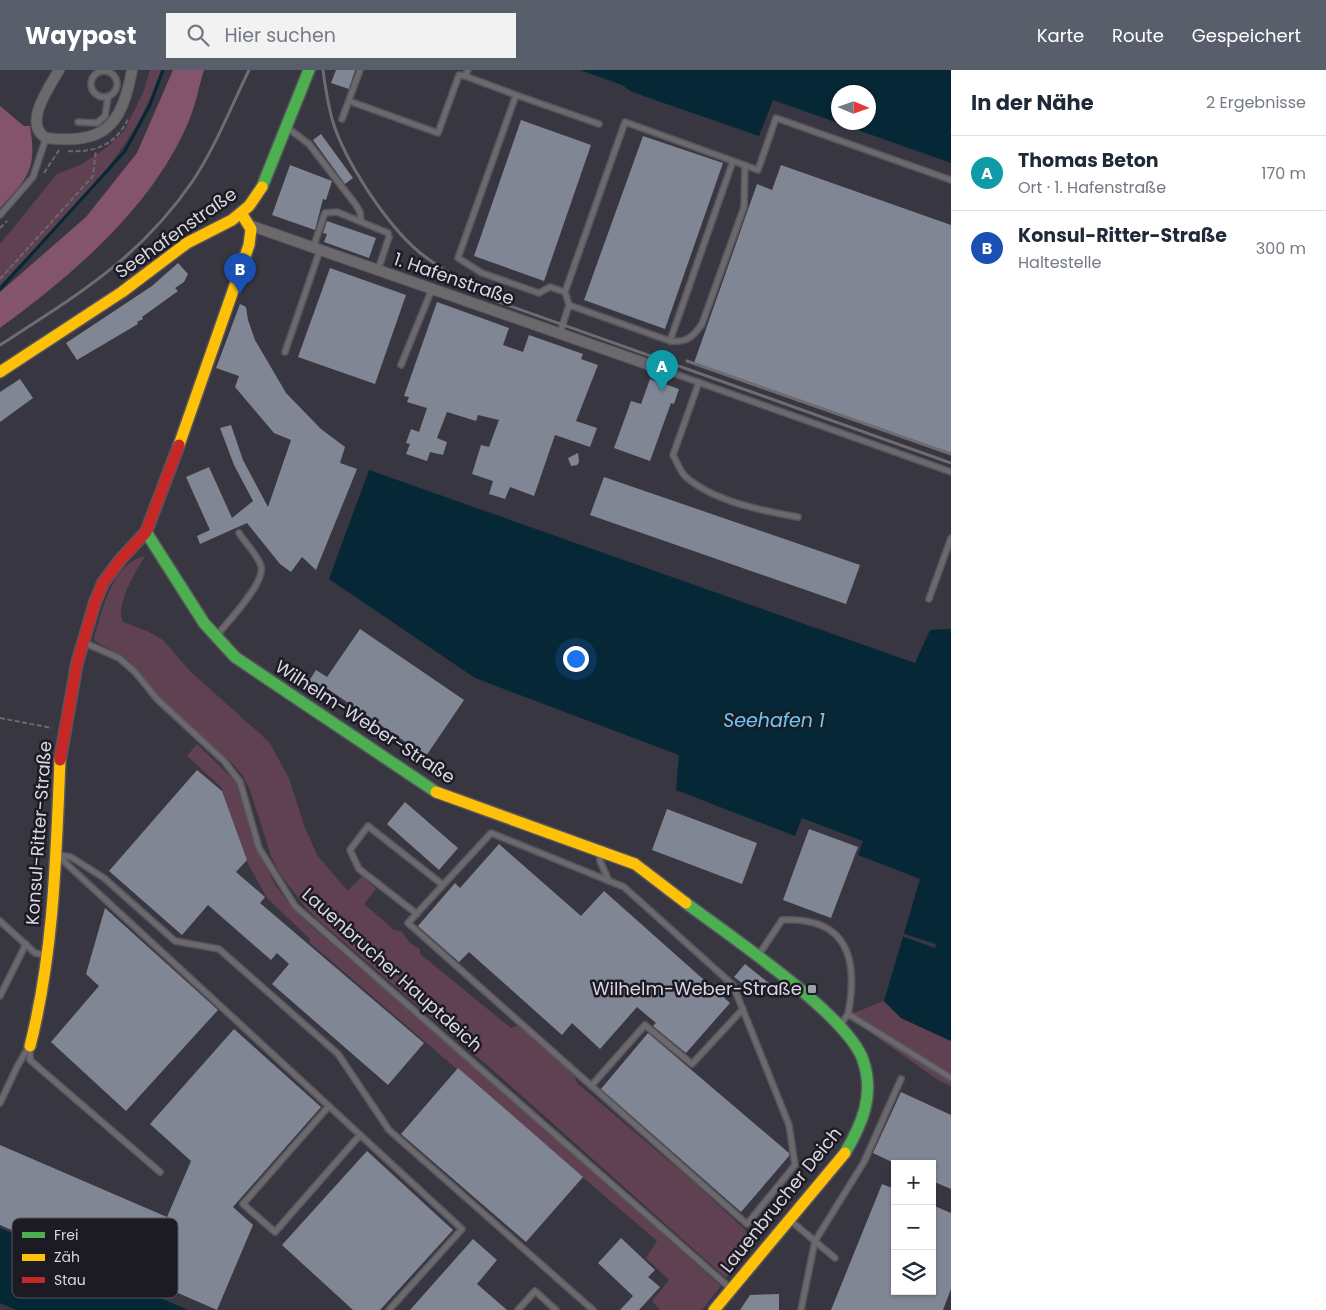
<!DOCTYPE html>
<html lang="de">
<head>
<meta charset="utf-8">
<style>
	body { margin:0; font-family:Poppins,sans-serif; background:#f2f2f3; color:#1f2937 }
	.controls { position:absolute; right:15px; bottom:15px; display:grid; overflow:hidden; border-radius:0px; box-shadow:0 1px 4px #0004 }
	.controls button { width:45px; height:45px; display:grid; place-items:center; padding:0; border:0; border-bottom:1px solid #e0e1e3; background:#fff; color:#1f2937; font:25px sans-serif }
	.compass { position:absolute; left:831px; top:15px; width:45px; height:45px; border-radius:50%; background:#fff; box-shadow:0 1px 4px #0004; rotate:92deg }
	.you { position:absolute; left:575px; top:588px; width:18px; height:18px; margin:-12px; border:4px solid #fff; border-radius:50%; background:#1a73e8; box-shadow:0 0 0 8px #1a73e833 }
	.badge { display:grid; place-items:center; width:32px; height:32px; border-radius:50%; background:#595e6b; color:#fff; font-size:16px; font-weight:700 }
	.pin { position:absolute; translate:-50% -41px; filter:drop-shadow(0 1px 2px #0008) }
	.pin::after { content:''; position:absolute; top:26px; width:18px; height:15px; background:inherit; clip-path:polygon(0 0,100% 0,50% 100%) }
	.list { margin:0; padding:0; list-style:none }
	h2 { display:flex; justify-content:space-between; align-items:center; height:65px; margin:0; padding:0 20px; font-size:21px }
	h2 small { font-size:16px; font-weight:400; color:#747a83 }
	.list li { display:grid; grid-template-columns:32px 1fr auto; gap:15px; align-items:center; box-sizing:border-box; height:75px; padding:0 20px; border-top:1px solid #e0e1e3 }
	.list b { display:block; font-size:19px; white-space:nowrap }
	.list p { margin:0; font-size:16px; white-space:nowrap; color:#747a83 }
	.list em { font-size:16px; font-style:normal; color:#747a83 }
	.icon { flex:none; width:28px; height:28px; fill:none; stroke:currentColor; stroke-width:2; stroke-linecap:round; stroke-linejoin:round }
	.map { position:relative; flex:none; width:951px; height:1240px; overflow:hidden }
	header { display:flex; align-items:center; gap:30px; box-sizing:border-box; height:70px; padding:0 25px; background:#595e6b; color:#fff }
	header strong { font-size:24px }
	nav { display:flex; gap:28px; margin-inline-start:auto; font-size:18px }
	.search { width:350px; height:45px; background:#f2f2f3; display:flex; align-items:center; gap:12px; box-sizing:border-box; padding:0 18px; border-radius:0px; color:#747a83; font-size:19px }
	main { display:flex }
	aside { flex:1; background:#fff }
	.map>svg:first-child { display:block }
	.green { fill:#604151 }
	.forest { fill:#84536c }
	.water { fill:#062736; fill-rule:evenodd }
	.pier { fill:#383641 }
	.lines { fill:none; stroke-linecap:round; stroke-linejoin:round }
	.stream { stroke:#062736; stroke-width:3 }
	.building { fill:#818695 }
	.lane-casing { stroke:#56545d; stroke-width:8 }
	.street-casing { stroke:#56545d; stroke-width:12 }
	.fast-casing { stroke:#56545d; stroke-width:14 }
	.slow-casing { stroke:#56545d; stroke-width:14 }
	.jam-casing { stroke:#56545d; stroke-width:14 }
	.path { stroke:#6a686d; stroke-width:2; stroke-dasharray:5 2.5; stroke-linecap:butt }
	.lane { stroke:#6b696c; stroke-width:5 }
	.street { stroke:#6b696c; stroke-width:10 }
	.fast { stroke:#4caf50; stroke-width:11 }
	.slow { stroke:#ffc107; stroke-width:11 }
	.jam { stroke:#c62828; stroke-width:11 }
	.rail { stroke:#6e6c71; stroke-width:3 }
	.poi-dot { fill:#a09faa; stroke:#1c1b24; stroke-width:2 }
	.labels { text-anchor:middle; stroke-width:5; stroke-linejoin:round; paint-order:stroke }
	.street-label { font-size:18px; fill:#d8d7e3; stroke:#1c1b24 }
	.poi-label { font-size:18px; fill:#d8d7e3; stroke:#1c1b24; text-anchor:end }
	.water-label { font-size:19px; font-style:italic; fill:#69cbf9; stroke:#1c1b24 }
	.key { fill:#1c1b24; stroke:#54535d; stroke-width:1 }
	.key-label { font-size:14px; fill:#d8d7e3 }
</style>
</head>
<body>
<header>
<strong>Waypost</strong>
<div class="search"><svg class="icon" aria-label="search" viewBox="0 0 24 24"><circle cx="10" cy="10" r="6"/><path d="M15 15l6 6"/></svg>Hier suchen</div>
<nav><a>Karte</a><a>Route</a><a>Gespeichert</a></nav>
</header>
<main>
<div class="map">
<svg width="951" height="1240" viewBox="0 0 951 1240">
	<rect width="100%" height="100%" fill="#383641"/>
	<g class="green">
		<path d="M150,0H161C152,25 141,50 126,72C91,125 43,169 0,215V174L57,104L82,94L106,78L124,61L143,23Z"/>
		<path d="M145,486C136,502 115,534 123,552L147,561L163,570L190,601L269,672L289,708L304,755L317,785L348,821L362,806L376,819L364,834L394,860L401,861L410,873L420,879V884L511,958L518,955L574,1004L577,1013L696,1114L758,1172L726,1208L503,1009L318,850L305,837L280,804L271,786L250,720L243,706L231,692L167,636L127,589L95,571L94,567C103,539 112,493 145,486Z"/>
		<path d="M197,674L235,711L262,787L274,813L289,834L311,856L473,995L721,1216L702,1240H660L652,1231L669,1210L646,1188L657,1171L309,872L310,869L267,828L248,794L221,717L187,686Z"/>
		<path d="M884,931L901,948L951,971V1016L941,1012L851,949L844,947Z"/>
	</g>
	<g class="forest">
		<path d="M173,0H204C199,16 196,33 190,48C155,135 74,204 0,258V222L86,147L137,83Z"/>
		<path d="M0,36L24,56H30C37,99 29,107 0,138Z"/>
	</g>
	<g class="water">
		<path d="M580,0H951V93L773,30L759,66L632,22L622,15ZM838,22H868V52H838Z"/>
		<path d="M369,400L915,593L930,560L951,559V971L901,948L884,931L920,809L858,785L863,771L802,748L795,766L676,720L679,685L475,608L329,509Z"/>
		<path d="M0,1158L188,1240H16L0,1233Z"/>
	</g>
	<path class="pier" d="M902,863L936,874L935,878L901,866Z"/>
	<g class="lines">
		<path class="stream" d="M0,219L125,81L150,35L163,0"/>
	</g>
	<g class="building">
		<path d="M336,0H355L349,19L331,13Z"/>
		<path d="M521,50L591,75L544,211L474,186Z"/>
		<path d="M321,64L353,108L345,114L313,70Z"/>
		<path d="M643,66L723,93L665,259L584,230Z"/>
		<path d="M290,95L332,111L326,130L323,129L315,160L272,145Z"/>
		<path d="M781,95L951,155V383L694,293L757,114L772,120Z"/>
		<path d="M327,151L376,168L369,188L324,172L327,164L323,163Z"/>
		<path d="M178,193L188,204L184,212L175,218L178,221L142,247L143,249L137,252L138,254L77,290L66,273L152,216Z"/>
		<path d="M330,198L406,225L375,314L298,287Z"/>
		<path d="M437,232L509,258L503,275L523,282L529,265L583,284L581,289L598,295L576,351L597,358L590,377L555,365L534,426L510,417L505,429L489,424L493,411L472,404L481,375L489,377L499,350L478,345L476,351L447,342L437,368L447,372L443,385L430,382L427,391L406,384L410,374L406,373L411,359L419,362L427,338L407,332L409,327L404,326Z"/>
		<path d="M240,234L246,237L248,250L255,270L286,323L321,359L345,377L340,393L357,399L316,500L302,487L291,502L280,494L247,453L200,474L197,466L210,460L186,407L209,397L232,448L253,431L234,395L220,358L231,355L243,390L268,437L291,370L274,363L235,317L239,306L216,298Z"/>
		<path d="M20,309L33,328L0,352V322Z"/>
		<path d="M650,309L679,319L674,334L671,333L650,391L614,378L631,331L641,334Z"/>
		<path d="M578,383L579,392L577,395L571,396L568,388Z"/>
		<path d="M604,407L860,495L846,534L590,445Z"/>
		<path d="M360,559L464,630L426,686L322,615L320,618L309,611L316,600L327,607Z"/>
		<path d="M197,700L222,721L247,790L236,802L265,827L260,833L424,973L388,1015L272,914L289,894L277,883L271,890L208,835L182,865L109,801Z"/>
		<path d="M405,732L458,778L439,800L387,754Z"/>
		<path d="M667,739L757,773L742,814L652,780Z"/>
		<path d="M809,759L858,777L831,848L783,830Z"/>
		<path d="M499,774L581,846L604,821L730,933L686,983L653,956L656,953L637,937L600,979L572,953L562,965L469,882L459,892L418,856L455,813L460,818Z"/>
		<path d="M105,838L218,940L126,1041L51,972L99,916L86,904Z"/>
		<path d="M745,894L770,914L761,927L734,907Z"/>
		<path d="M234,959L321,1037L233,1137L253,1155L217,1240L132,1203L129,1211L0,1155V1075L167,1147L191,1091L150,1054Z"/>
		<path d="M648,963L789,1083V1086L741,1142L601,1019Z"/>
		<path d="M458,998L583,1107L526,1172L401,1064Z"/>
		<path d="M901,1022L951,1045V1119L932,1111V1094H896L873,1083Z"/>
		<path d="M367,1081L453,1160L380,1240H353L282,1175Z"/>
		<path d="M882,1114L895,1119V1221H932V1135L951,1143V1219L943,1240H831Z"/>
		<path d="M621,1168L655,1200L648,1207L660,1217L639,1240H620L633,1226L598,1193Z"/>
		<path d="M473,1169L497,1190L477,1214L507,1240H410Z"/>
		<path d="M779,1224V1240H740L750,1225Z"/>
	</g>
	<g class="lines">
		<defs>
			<g id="lane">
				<path d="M468,0L465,6L516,25"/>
				<circle cx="104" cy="14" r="13"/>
				<path d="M349,31L438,63L459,5L465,6"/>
				<path d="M342,49L360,0"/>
				<path d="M78,52L97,53L105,46L108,27"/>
				<path d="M289,59L309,74L356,135L360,142L361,151"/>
				<path d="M0,145L33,107L46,68"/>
				<path d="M313,178L325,143L337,142L388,163L389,167L378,200"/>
				<path d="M565,222L550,217L539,223L482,203L458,188L516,25L599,54"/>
				<path d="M569,235L670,271L733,91"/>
				<path d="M560,263L569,235L565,222L625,52L758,100L776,48L951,110"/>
				<path d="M670,271C686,273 693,267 702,254L744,137L745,95"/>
				<path d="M285,282L320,180"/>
				<path d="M647,294L951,402"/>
				<path d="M401,295L432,219"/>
				<path d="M699,312L673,385C677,392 680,401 685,406C712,431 763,441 798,447"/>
				<path d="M929,529L951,468"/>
				<path d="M217,565C228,552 266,512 261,496C258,485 245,473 239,463"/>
				<path d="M85,573L119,588L135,602L157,629L224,691L240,712L259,778L295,836L730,1218"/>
				<path d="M491,763L624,817L733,915L789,1055L795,1095L747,1154L408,853Z"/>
				<path d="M600,783V791L609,811"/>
				<path d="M59,785L71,787L104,808L175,871L219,879L338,984L389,1060L593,1240"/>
				<path d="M58,786L462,1159L389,1240"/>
				<path d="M417,844L359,799L350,780L368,756L443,815"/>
				<path d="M0,851L35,883L45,885"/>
				<path d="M758,886L782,850C847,847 859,888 848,944"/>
				<path d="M0,926L26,874"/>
				<path d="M841,954L848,944L951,1008"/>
				<path d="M30,977V990L160,1102"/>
				<path d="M591,1016L645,955L692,994L743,939"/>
				<path d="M0,1033L17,997L29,976"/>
				<path d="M329,1036L243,1134L275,1162L360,1065"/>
				<path d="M791,1151L835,1188"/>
				<path d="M518,1240L535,1221L556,1240"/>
				<path d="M801,1240L815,1171L864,1092L901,1009"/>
			</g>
			<g id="street">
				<path d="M59,0C50,16 22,54 46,68C104,75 122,56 132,0"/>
				<path d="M249,155L647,294"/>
			</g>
			<g id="fast">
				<path d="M262,117L309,0"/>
				<path d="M146,462L204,553L235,587L436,722"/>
				<path d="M686,833C728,865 847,944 863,990C875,1025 862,1054 845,1083"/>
			</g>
			<g id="slow">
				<path d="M0,302L122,222L187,173L232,150L249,136L262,117"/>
				<path d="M179,375L249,175L251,159L241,143"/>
				<path d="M436,722L635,794L686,833"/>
				<path d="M30,976C54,882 56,786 60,690"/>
				<path d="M714,1240L845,1083"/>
			</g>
			<path id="jam" d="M60,690L77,593L95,532L103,513L120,490L146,462L179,375"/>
		</defs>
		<use href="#lane" class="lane-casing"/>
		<use href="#street" class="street-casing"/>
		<use href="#fast" class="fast-casing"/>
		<use href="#slow" class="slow-casing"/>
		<use href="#jam" class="jam-casing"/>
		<g class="path">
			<path d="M68,81C96,83 117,74 129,47"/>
			<path d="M44,103L59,80"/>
			<path d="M0,158L7,151"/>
			<path d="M0,209L93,106L96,80"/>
			<path d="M0,648L52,658"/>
		</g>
		<use href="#lane" class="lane"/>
		<use href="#street" class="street"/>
		<use href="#fast" class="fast"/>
		<use href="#slow" class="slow"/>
		<use href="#jam" class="jam"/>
		<g class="rail">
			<path d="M323,0C325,16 328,33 332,49C344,90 386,154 419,182C443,201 470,216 496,231L951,393"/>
			<path d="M0,275C76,226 139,189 192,112C215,78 231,37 249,0"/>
			<path d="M687,291L951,384"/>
		</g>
	</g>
	<rect class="poi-dot" x="807" y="914" width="10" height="10" rx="2.5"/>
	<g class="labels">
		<g class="street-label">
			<text transform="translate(176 163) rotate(-35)" y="6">Seehafenstraße</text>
			<text transform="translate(454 209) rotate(19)" y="6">1. Hafenstraße</text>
			<text transform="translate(365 652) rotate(33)" y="6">Wilhelm-Weber-Straße</text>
			<text transform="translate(39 763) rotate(-86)" y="6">Konsul-Ritter-Straße</text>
			<text transform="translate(392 900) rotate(42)" y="6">Lauenbrucher Hauptdeich</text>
			<text transform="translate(781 1130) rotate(-51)" y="6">Lauenbrucher Deich</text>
		</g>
		<g class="poi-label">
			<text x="802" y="925">Wilhelm-Weber-Straße</text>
		</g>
		<g class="water-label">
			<text x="774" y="657">Seehafen 1</text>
		</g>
	</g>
	<rect x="12" y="1148" width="166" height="80" rx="8" class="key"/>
	<rect x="22" y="1162" width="23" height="6" fill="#4caf50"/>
	<rect x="22" y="1184" width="23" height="7" fill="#ffc107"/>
	<rect x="22" y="1207" width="23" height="6" fill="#c62828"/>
	<g class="key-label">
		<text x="54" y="1170">Frei</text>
		<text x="54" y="1192">Zäh</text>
		<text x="54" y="1215">Stau</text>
	</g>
</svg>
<div class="controls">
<button>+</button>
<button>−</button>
<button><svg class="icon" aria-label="layers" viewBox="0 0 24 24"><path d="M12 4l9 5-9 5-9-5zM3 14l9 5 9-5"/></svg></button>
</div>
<svg class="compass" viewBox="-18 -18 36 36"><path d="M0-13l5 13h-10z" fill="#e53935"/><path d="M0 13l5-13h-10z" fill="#747a83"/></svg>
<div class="you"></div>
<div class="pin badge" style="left:662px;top:321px;background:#0f9aa8">A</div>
<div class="pin badge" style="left:240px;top:224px;background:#1a4fb4">B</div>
</div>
<aside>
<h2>In der Nähe<small>2 Ergebnisse</small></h2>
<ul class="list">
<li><span class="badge" style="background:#0f9aa8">A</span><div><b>Thomas Beton</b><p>Ort · 1. Hafenstraße</p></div><em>170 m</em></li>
<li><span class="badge" style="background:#1a4fb4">B</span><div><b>Konsul-Ritter-Straße</b><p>Haltestelle</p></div><em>300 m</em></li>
</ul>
</aside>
</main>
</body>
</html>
